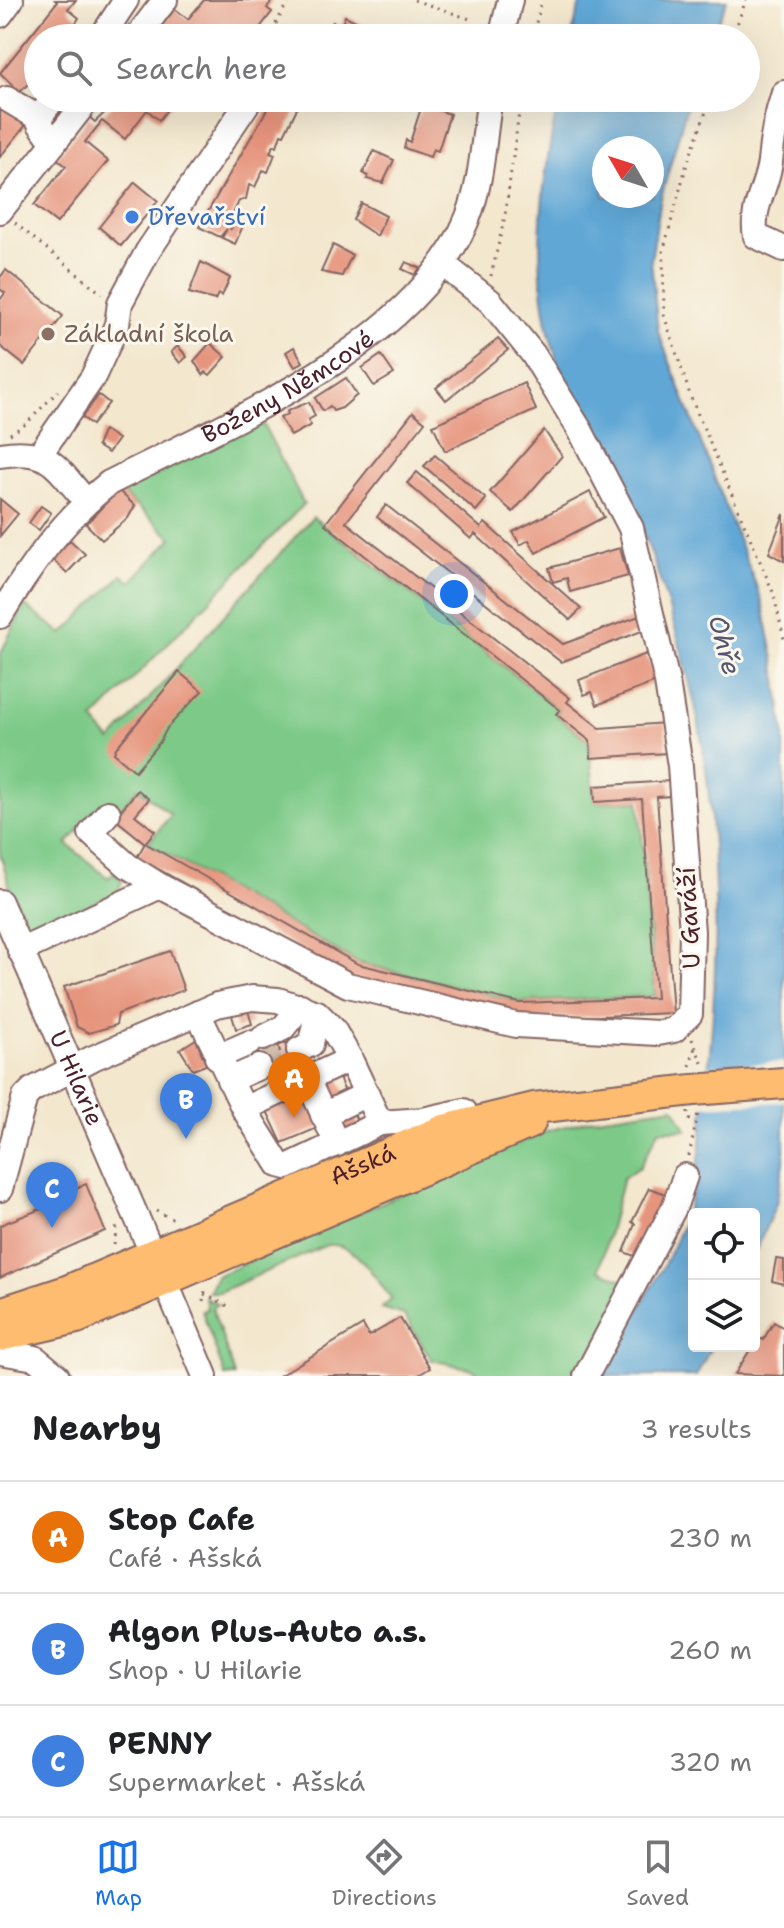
<!DOCTYPE html>
<html lang="en">
<head>
<meta charset="utf-8">
<style>
	body { margin:0; font-family:"Shantell Sans",sans-serif; background:#f2f2f2; color:#202124 }
	.controls { position:absolute; right:24px; bottom:24px; display:grid; overflow:hidden; border-radius:8px; box-shadow:0 8px 32px #0002 }
	.controls button { width:72px; height:72px; display:grid; place-items:center; padding:0; border:0; border-bottom:2px solid #e0e0e0; background:#fff; color:#202124; font:40px sans-serif }
	.compass { position:absolute; left:592px; top:136px; width:72px; height:72px; border-radius:50%; background:#fff; box-shadow:0 8px 32px #0002; rotate:309deg }
	.you { position:absolute; left:454px; top:594px; width:28px; height:28px; margin:-20px; border:6px solid #fff; border-radius:50%; background:#1a73e8; box-shadow:0 0 0 12px #1a73e833 }
	.badge { display:grid; place-items:center; width:52px; height:52px; border-radius:50%; background:#1a73e8; color:#fff; font-size:26px; font-weight:700 }
	.pin { position:absolute; translate:-50% -66px; filter:drop-shadow(0 2px 4px #0008) }
	.pin::after { content:''; position:absolute; top:42px; width:28px; height:24px; background:inherit; clip-path:polygon(0 0,100% 0,50% 100%) }
	.list { margin:0; padding:0; list-style:none }
	h2 { display:flex; justify-content:space-between; align-items:center; height:104px; margin:0; padding:0 32px; font-size:34px }
	h2 small { font-size:26px; font-weight:400; color:#757577 }
	.list li { display:grid; grid-template-columns:52px 1fr auto; gap:24px; align-items:center; box-sizing:border-box; height:112px; padding:0 32px; border-top:2px solid #e0e0e0 }
	.list b { display:block; font-size:30px; white-space:nowrap }
	.list p { margin:0; font-size:26px; white-space:nowrap; color:#757577 }
	.list em { font-size:26px; font-style:normal; color:#757577 }
	.icon { flex:none; width:44px; height:44px; fill:none; stroke:currentColor; stroke-width:2; stroke-linecap:round; stroke-linejoin:round }
	.map { position:relative; flex:none; width:784px; height:1376px; overflow:hidden }
	.search { position:absolute; background:#fff; box-shadow:0 8px 32px #0002; left:24px; right:24px; top:24px; height:88px; display:flex; align-items:center; gap:20px; box-sizing:border-box; padding:0 28px; border-radius:44px; color:#757577; font-size:30px }
	.sheet { height:440px; background:#fff }
	nav { display:flex; justify-content:space-around; align-items:center; box-sizing:border-box; height:112px; border-top:2px solid #e0e0e0; background:#fff; font-size:22px; color:#757577 }
	nav a { display:grid; justify-items:center; gap:4px }
	nav .on { color:#1a73e8 }
	.map>svg:first-child { display:block }
	.green { fill:#7dca88; stroke:#64745a; stroke-width:2 }
	.water { fill:#60a7d6; stroke:#556380; stroke-width:2; fill-rule:evenodd }
	.pier { fill:#f3e7ce }
	.building { fill:#e6947d }
	.lines { fill:none; stroke-linecap:round; stroke-linejoin:round }
	.minor-tunnel { stroke:#d1bfad; stroke-width:24; stroke-dasharray:24 12; stroke-linecap:butt }
	.minor-casing { stroke:#856564; stroke-width:28 }
	.major-casing { stroke:#856564; stroke-width:34 }
	.path { stroke:#856564; stroke-width:3; stroke-dasharray:2 6; stroke-linecap:butt }
	.minor { stroke:#fff; stroke-width:24 }
	.major { stroke:#febc70; stroke-width:30 }
	.major-bridge-casing { stroke:#856564; stroke-width:34; stroke-linecap:butt }
	.major-bridge { stroke:#febc70; stroke-width:30 }
	.shop-dot { fill:#3f7fe0; stroke:#fbf7ec; stroke-width:3 }
	.education-dot { fill:#8d6e63; stroke:#fbf7ec; stroke-width:3 }
	.labels { text-anchor:middle; stroke-width:6; stroke-linejoin:round; paint-order:stroke }
	.shop-label { font-size:24px; fill:#366cbe; stroke:#fbf7ec; text-anchor:start }
	.education-label { font-size:24px; fill:#785e54; stroke:#fbf7ec; text-anchor:start }
	.street-label { font-size:24px; fill:#4a1f2b; stroke:#fbf7ec }
	.water-label { font-size:26px; font-style:italic; fill:#53556f; stroke:#fbf7ec }
</style>
</head>
<body>
<div class="map">
<svg width="784" height="1376" viewBox="0 0 784 1376">
	<rect width="100%" height="100%" fill="#fbf7ec"/>
	<filter id="ink" filterUnits="userSpaceOnUse"><feTurbulence type="fractalNoise" baseFrequency=".0125" numOctaves="2"/><feDisplacementMap in="SourceGraphic" scale="16" xChannelSelector="R" yChannelSelector="G"/><feConvolveMatrix kernelMatrix="1 2 1 2 8 2 1 2 1" color-interpolation-filters="sRGB"/></filter>
	<filter id="wash" filterUnits="userSpaceOnUse"><feTurbulence type="fractalNoise" baseFrequency=".006" numOctaves="4" result="noise"/><feDisplacementMap in="SourceGraphic" scale="32" xChannelSelector="R" yChannelSelector="G"/><feGaussianBlur stdDeviation="1.8" result="paint"/><feColorMatrix in="noise" values="0 0 0 0 0 0 0 0 0 0 0 0 0 0 0 0 0 1.4 0 .05"/><feComposite in="paint" operator="in"/></filter>
	<g filter="url(#wash)">
		<rect width="100%" height="100%" fill="#f3e7ce"/>
		<g class="green">
			<path d="M261,420L304,504L93,720L111,741L313,517L559,710L556,715L589,741L595,802L639,801L655,996L520,1002L359,963L148,843L171,815L138,788L113,818L103,809L89,817L67,844L108,878L114,872L122,881L117,893L40,926L27,924L11,891L0,853V655L24,605L63,634L122,575L131,582L172,538L119,490Z"/>
			<path d="M674,1107L687,1130H659L640,1167L623,1178L599,1270L631,1283L578,1376H483L472,1369L432,1360L404,1315L382,1308L392,1299C376,1280 356,1241 327,1245L219,1292H208L216,1276L539,1133L597,1118Z"/>
			<path d="M205,1298L218,1304L212,1307L235,1376H225L202,1311L207,1309Z"/>
		</g>
		<g class="water">
			<path d="M581,0H727L711,38H571Z"/>
			<path d="M559,98H689L661,198L651,260L658,331L762,601L775,664L784,734V1163L776,1204L754,1255V1214H694V1346H712L696,1376H600C632,1317 677,1256 693,1191C701,1161 702,1128 705,1098C718,993 719,882 707,777C699,703 676,626 652,556C629,489 582,430 558,363C528,279 541,183 559,98ZM604,148H652V196H604Z"/>
		</g>
		<path class="pier" d="M784,1062V1102L700,1106L705,1067Z"/>
		<g id="blocks">
			<g class="building">
				<path d="M55,0H76L68,9L79,18L66,38H38V74L20,92L0,73L57,2Z"/>
				<path d="M204,0H273L267,8L272,12L255,34L250,29L243,38H152L175,9L188,19Z"/>
				<path d="M345,16L362,24L360,27L352,23L350,26L359,34L357,38H326L333,22L341,26Z"/>
				<path d="M120,98H167L173,102L159,120L147,110L125,139L102,121L85,142L108,161L57,223L34,205L66,166L56,158L89,117L95,122Z"/>
				<path d="M302,98L284,135L281,134L277,146L274,145L270,152L275,154L268,172L263,170L255,187L249,185L246,199L239,201L230,220L234,221L230,230L236,222L243,226L235,244L222,238L227,229L220,237L199,227L273,99Z"/>
				<path d="M0,104L26,125L0,157Z"/>
				<path d="M422,105L450,114L438,151L433,149L430,157L404,148L406,140L410,142Z"/>
				<path d="M374,151L394,160L383,183L367,179L368,176L363,173Z"/>
				<path d="M135,182L158,201L121,246L99,227Z"/>
				<path d="M361,203L386,216L377,236L353,220Z"/>
				<path d="M333,245L352,255L342,276L321,272Z"/>
				<path d="M201,262L230,278L222,296L218,294L215,300L189,293Z"/>
				<path d="M406,262L420,268L415,275L402,269Z"/>
				<path d="M6,270L63,316L24,365L0,346V300L5,293L0,289V277Z"/>
				<path d="M498,339L508,350L446,400L436,388Z"/>
				<path d="M210,343L226,357L210,375L206,372L203,375L194,361Z"/>
				<path d="M178,346L187,357L180,363L171,352Z"/>
				<path d="M294,347L303,362L295,367L286,352Z"/>
				<path d="M381,355L394,374L374,386L362,368Z"/>
				<path d="M346,378L357,395L342,408L333,411L330,406L323,411L315,398Z"/>
				<path d="M524,383L536,410L445,451L433,425Z"/>
				<path d="M99,395L109,403L92,425L82,417Z"/>
				<path d="M309,402L315,416L308,420L311,425L291,436L280,418L288,414L287,411Z"/>
				<path d="M413,412L425,422L346,522L570,698L567,702L600,728L665,723L667,753L591,758L590,741L556,714L560,710L325,524Z"/>
				<path d="M104,430L118,439L108,453L97,446Z"/>
				<path d="M544,430L562,456L513,512L490,492Z"/>
				<path d="M435,455L486,499L476,511L424,466Z"/>
				<path d="M417,472L481,528L485,523L581,609L570,620L475,534L471,539L407,483Z"/>
				<path d="M118,490L135,506L128,518L102,540L86,524Z"/>
				<path d="M590,492L604,517L536,553L529,540L520,545L513,532Z"/>
				<path d="M0,499L18,514L0,536Z"/>
				<path d="M386,505L563,644L642,615L647,629L561,662L377,517Z"/>
				<path d="M41,506L51,513L39,530L29,523Z"/>
				<path d="M784,514V561L769,553Z"/>
				<path d="M70,540L85,554L67,573L52,559Z"/>
				<path d="M620,548L628,576L570,592L567,578L553,582L549,568Z"/>
				<path d="M646,654L656,682L597,705L592,692L584,695L579,680Z"/>
				<path d="M179,672L202,691L167,728L160,742L135,771L114,753L116,748Z"/>
				<path d="M670,781L671,796L657,797L673,1013L527,1019L350,977L137,857L145,843L358,964L520,1003L656,998L642,799L595,802L594,786Z"/>
				<path d="M138,790L149,799L135,815L155,831L145,843L114,818Z"/>
				<path d="M170,951L184,990L118,1014L116,1025L89,1033L77,1027L64,987Z"/>
				<path d="M247,1007L252,1024L236,1029L231,1012Z"/>
				<path d="M196,1039L206,1065L193,1070L180,1049Z"/>
				<path d="M291,1041L301,1056L261,1072L257,1061L280,1051L278,1046Z"/>
				<path d="M337,1073L362,1133L322,1126L282,1143L267,1111L307,1093L317,1082Z"/>
				<path d="M86,1184L105,1231L0,1278V1225L54,1204L52,1198Z"/>
				<path d="M649,1188L666,1194L663,1202L666,1204L642,1259L624,1252L635,1224L632,1222Z"/>
				<path d="M776,1259L784,1260V1284L772,1281Z"/>
				<path d="M400,1318L430,1368L417,1376H279L363,1325L369,1336Z"/>
				<path d="M774,1322L784,1328V1376L735,1374L758,1337L763,1340Z"/>
			</g>
		</g>
	</g>
	<g filter="url(#ink)">
		<use href="#blocks" fill-opacity="0" stroke="#856564" stroke-width="2"/>
		<g class="lines">
			<path class="minor-tunnel" d="M259,1067L299,1050"/>
			<defs>
				<g id="minor">
					<path d="M0,15L11,0"/>
					<path d="M101,38L126,0"/>
					<path d="M136,38L165,0"/>
					<path d="M501,38L510,0"/>
					<path d="M784,93C776,117 772,137 770,162C767,187 750,210 756,236L784,249"/>
					<path d="M54,98L43,112L40,124L54,143L89,98"/>
					<path d="M7,99L40,119"/>
					<path d="M0,211L54,143"/>
					<path d="M40,454L93,377L117,325L120,303L148,251L251,98"/>
					<path d="M0,455C50,447 55,466 86,501"/>
					<path id="s1" d="M0,616C30,566 63,520 109,483C226,424 417,345 468,217C483,179 483,138 490,98"/>
					<path d="M160,886L348,985L516,1025L658,1033L674,1030L690,1014L692,932L680,766L667,682L631,528L580,430L533,354L490,301L444,265"/>
					<path id="s2" d="M0,902L153,1255"/>
					<path d="M20,951L160,886L128,866L91,833L108,813"/>
					<path d="M198,1013L244,1109L279,1165L287,1167L380,1123L423,1120L464,1111"/>
					<path d="M263,1038L283,1028L301,1006"/>
					<path d="M299,1050L311,1044L317,1013"/>
					<path d="M217,1057L249,1043"/>
					<path d="M350,1059L380,1123"/>
					<path d="M307,1079L337,1144"/>
					<path d="M229,1080L259,1067"/>
					<path d="M323,1115L367,1094"/>
					<path d="M0,1189L25,1097L32,1090L93,1058L217,1005L252,998L278,1000L317,1013L333,1029L350,1059L244,1109"/>
					<path d="M165,1281L205,1376"/>
					<path d="M0,1352L35,1358L57,1376"/>
					<path d="M586,1376L674,1208L685,1176"/>
				</g>
				<g id="major">
					<path id="s3" d="M0,1313L67,1291L444,1130L534,1108L693,1090"/>
					<path d="M0,1336L77,1318L530,1123"/>
				</g>
			</defs>
			<use href="#minor" class="minor-casing"/>
			<use href="#major" class="major-casing"/>
			<g class="path">
				<path d="M414,0L470,19"/>
				<path d="M75,38L82,29"/>
				<path d="M268,38L289,0"/>
				<path d="M532,38L542,0"/>
				<path d="M732,38L746,0"/>
				<path d="M711,98L686,167L663,252L664,315L691,398L773,592L784,639"/>
				<path d="M15,223L102,294"/>
				<path d="M491,276L505,216L521,98"/>
				<path d="M10,434L26,424L58,391"/>
				<path d="M692,1039L703,1065"/>
				<path d="M690,1066L695,1047"/>
				<path d="M688,1112V1119L696,1122"/>
				<path d="M689,1156L698,1113"/>
				<path d="M156,1211L175,1220"/>
				<path d="M114,1245L117,1225"/>
				<path d="M204,1294L230,1307"/>
				<path d="M203,1301L206,1287"/>
			</g>
			<use href="#minor" class="minor"/>
			<use href="#major" class="major"/>
			<defs>
				<path id="major-bridge" d="M693,1090L784,1083"/>
			</defs>
			<use href="#major-bridge" class="major-bridge-casing"/>
			<use href="#major-bridge" class="major-bridge"/>
		</g>
	</g>
	<circle class="shop-dot" cx="132" cy="217" r="8"/>
	<circle class="education-dot" cx="48" cy="334" r="8"/>
	<g class="labels">
		<g class="shop-label">
			<text x="148" y="225">Dřevařství</text>
		</g>
		<g class="education-label">
			<text x="64" y="342">Základní škola</text>
		</g>
		<g class="street-label">
			<text dy="8" stroke="none"><textPath href="#s1" startOffset="376">Boženy Němcové</textPath></text>
			<text transform="translate(689 918) rotate(-93)" y="8">U Garáží</text>
			<text dy="8" stroke="none"><textPath href="#s2" startOffset="192">U Hilarie</textPath></text>
			<text dy="8" stroke="none"><textPath href="#s3" startOffset="392">Ašská</textPath></text>
		</g>
		<g class="water-label">
			<text transform="translate(725 645) rotate(75)" y="9">Ohře</text>
		</g>
	</g>
</svg>
<div class="controls">
<button><svg class="icon" aria-label="locate" viewBox="0 0 24 24"><circle cx="12" cy="12" r="6"/><path d="M12 2v4M12 18v4M2 12h4M18 12h4"/></svg></button>
<button><svg class="icon" aria-label="layers" viewBox="0 0 24 24"><path d="M12 4l9 5-9 5-9-5zM3 14l9 5 9-5"/></svg></button>
</div>
<svg class="compass" viewBox="-18 -18 36 36"><path d="M0-13l5 13h-10z" fill="#e53935"/><path d="M0 13l5-13h-10z" fill="#757577"/></svg>
<div class="you"></div>
<div class="pin badge" style="left:294px;top:1118px;background:#e8710a">A</div>
<div class="pin badge" style="left:186px;top:1139px;background:#3f7fe0">B</div>
<div class="pin badge" style="left:52px;top:1228px;background:#3f7fe0">C</div>
<div class="search"><svg class="icon" aria-label="search" viewBox="0 0 24 24"><circle cx="10" cy="10" r="6"/><path d="M15 15l6 6"/></svg>Search here</div>
</div>
<section class="sheet">
<h2>Nearby<small>3 results</small></h2>
<ul class="list">
<li><span class="badge" style="background:#e8710a">A</span><div><b>Stop Cafe</b><p>Café · Ašská</p></div><em>230 m</em></li>
<li><span class="badge" style="background:#3f7fe0">B</span><div><b>Algon Plus-Auto a.s.</b><p>Shop · U Hilarie</p></div><em>260 m</em></li>
<li><span class="badge" style="background:#3f7fe0">C</span><div><b>PENNY</b><p>Supermarket · Ašská</p></div><em>320 m</em></li>
</ul>
</section>
<nav>
<a class="on"><svg class="icon" aria-label="map" viewBox="0 0 24 24"><path d="M3 6l6-2 6 2 6-2v14l-6 2-6-2-6 2zM9 4v14M15 6v14"/></svg>Map</a>
<a><svg class="icon" aria-label="directions" viewBox="0 0 24 24"><path d="M12 3l9 9-9 9-9-9zM9 14v-3h6M13 9l2 2-2 2"/></svg>Directions</a>
<a><svg class="icon" aria-label="saved" viewBox="0 0 24 24"><path d="M7 4h10v16l-5-4-5 4z"/></svg>Saved</a>
</nav>
</body>
</html>
